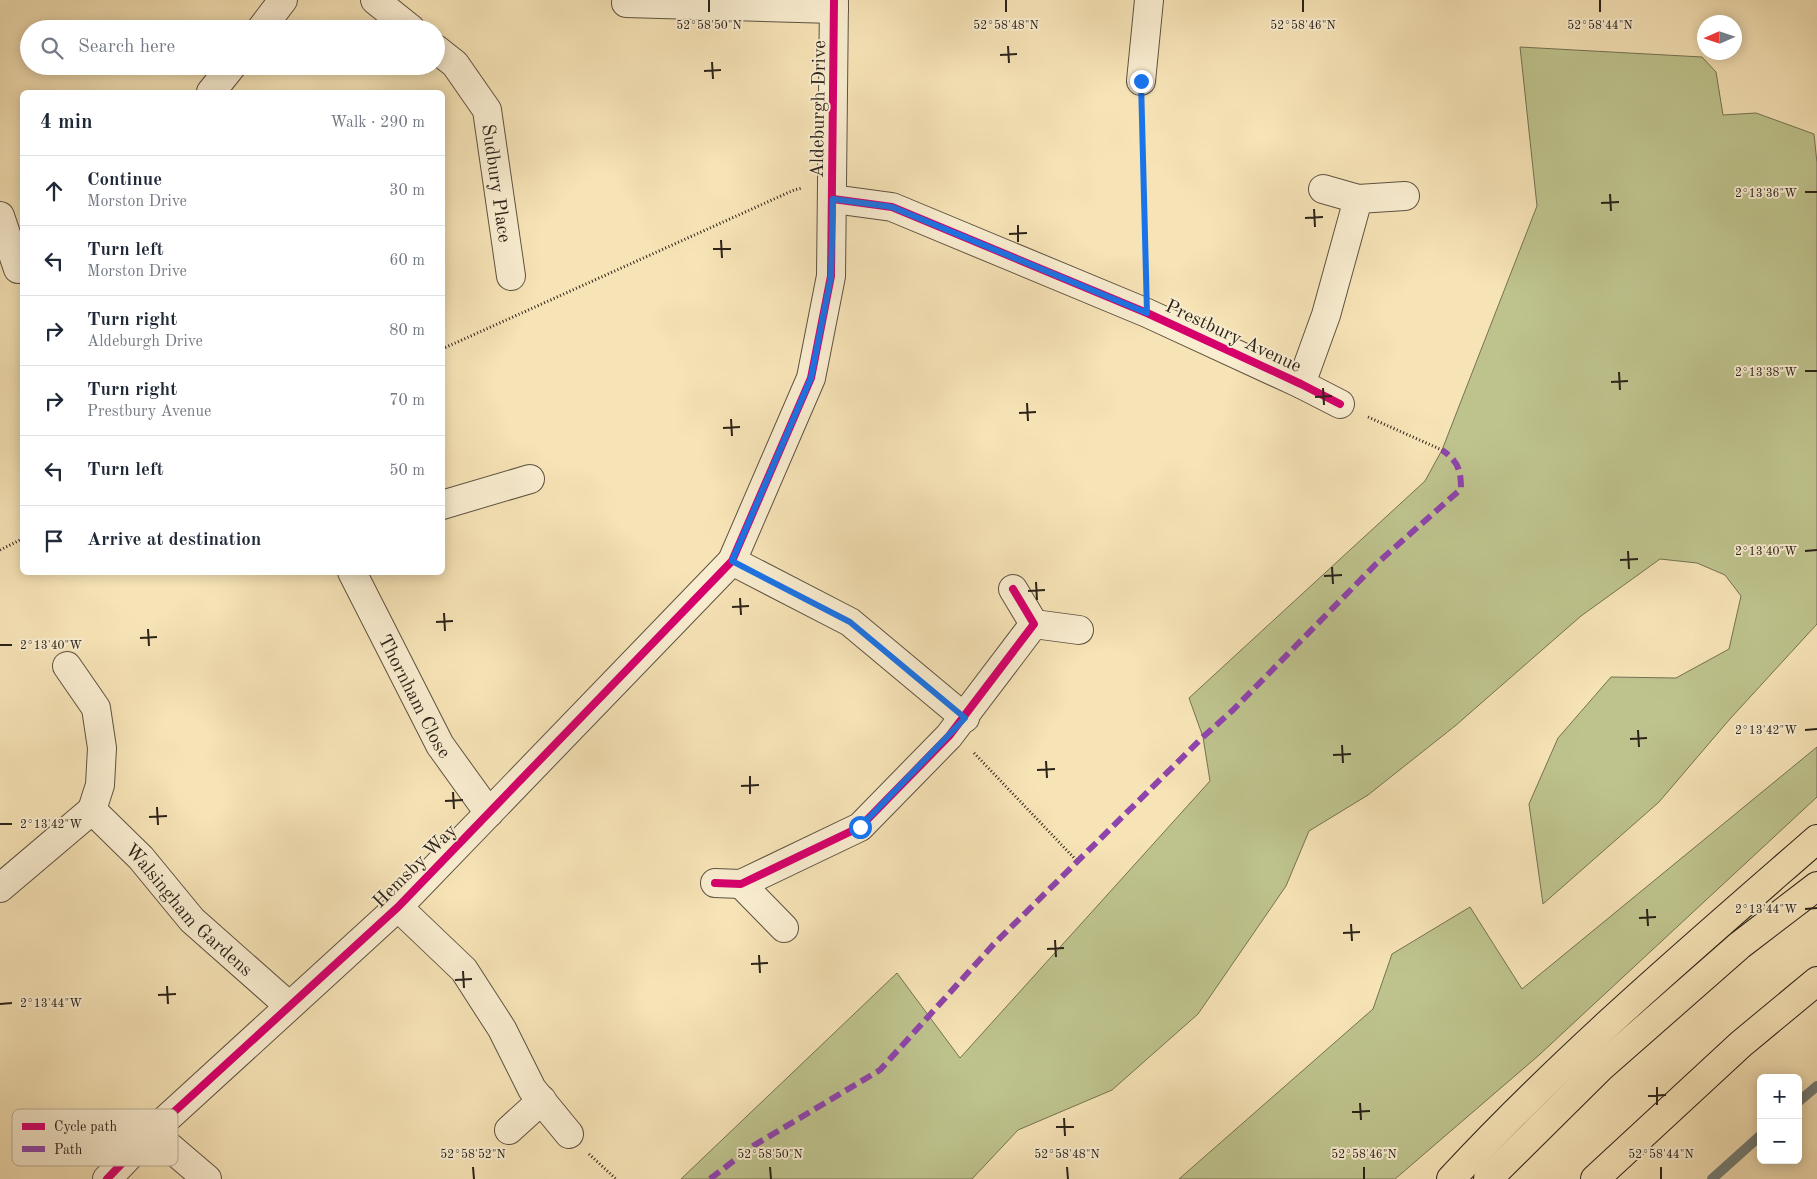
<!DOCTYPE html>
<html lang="en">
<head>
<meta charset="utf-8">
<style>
	body { margin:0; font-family:"Old Standard TT",serif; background:#f6f6f7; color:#1f2937 }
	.controls { position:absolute; right:15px; bottom:15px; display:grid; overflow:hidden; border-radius:8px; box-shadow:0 2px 12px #0003 }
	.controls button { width:45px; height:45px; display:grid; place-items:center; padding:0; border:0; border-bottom:1px solid #e0e1e3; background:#fff; color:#1f2937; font:25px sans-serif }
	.compass { position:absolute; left:1697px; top:15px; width:45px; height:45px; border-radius:50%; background:#fff; box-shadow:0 2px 12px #0003; rotate:267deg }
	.stop { position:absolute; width:15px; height:15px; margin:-11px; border:4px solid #1a73e8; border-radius:50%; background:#fff }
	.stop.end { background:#1a73e8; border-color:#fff; box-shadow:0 1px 5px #0008 }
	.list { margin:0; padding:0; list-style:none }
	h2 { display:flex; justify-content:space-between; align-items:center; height:65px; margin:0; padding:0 20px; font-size:21px }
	h2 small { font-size:16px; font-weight:400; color:#747a83 }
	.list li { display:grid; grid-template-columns:32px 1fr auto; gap:15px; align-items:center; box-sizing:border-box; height:70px; padding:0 20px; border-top:1px solid #e0e1e3 }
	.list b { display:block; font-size:19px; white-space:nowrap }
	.list p { margin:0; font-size:16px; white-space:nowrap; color:#747a83 }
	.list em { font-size:16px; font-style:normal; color:#747a83 }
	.icon { flex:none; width:28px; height:28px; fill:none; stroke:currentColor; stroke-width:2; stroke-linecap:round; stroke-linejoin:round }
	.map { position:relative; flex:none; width:1817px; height:1179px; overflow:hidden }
	.search { position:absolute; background:#fff; box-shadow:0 2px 12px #0003; left:20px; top:20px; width:425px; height:55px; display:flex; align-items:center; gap:12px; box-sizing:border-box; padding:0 18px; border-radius:28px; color:#747a83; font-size:19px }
	.panel { position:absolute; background:#fff; box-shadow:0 2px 12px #0003; left:20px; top:90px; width:425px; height:485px; border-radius:8px }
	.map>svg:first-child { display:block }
	.green { fill:#bec38d; stroke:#747253 }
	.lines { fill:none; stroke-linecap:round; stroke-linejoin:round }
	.stream { stroke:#727e79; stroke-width:10 }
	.minor-casing { stroke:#5e5240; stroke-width:30 }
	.highway-casing { stroke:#2b2219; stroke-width:30 }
	.path { stroke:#2b2219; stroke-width:3; stroke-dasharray:1 2.5; stroke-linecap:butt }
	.minor { stroke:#f9edd0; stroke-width:28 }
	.highway { stroke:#f6e3b6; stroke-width:28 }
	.quiet { stroke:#8e44ad; stroke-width:6; stroke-dasharray:12 6; stroke-linecap:butt }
	.cycleway-casing { stroke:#f9edd0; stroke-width:11 }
	.cycleway { stroke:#d6006c; stroke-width:8 }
	.route { stroke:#1a73e8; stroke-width:6 }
	.ticks { fill:none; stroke:#2b2219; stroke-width:2 }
	.labels { text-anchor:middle; stroke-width:4; stroke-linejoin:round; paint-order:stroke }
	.street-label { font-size:19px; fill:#2b2219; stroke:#f9edd0 }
	.key { fill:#f9edd0; stroke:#bbb099; stroke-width:1 }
	.key-label { font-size:14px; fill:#2b2219 }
	.ticks-label { font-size:12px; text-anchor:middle; fill:#2b2219; stroke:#f9edd0; stroke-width:4; stroke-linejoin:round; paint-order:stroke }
</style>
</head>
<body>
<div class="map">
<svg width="1817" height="1179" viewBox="0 0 1817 1179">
	<rect width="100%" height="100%" fill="#f6e3b6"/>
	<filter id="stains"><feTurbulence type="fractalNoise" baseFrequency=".004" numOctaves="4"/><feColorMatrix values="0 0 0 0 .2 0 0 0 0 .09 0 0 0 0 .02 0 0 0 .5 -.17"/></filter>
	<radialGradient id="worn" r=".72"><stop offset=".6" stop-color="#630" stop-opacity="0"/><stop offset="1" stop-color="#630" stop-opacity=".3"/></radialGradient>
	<g class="green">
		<path d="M1520,47L1702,57L1716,72L1723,115L1756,113L1814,134L1817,163V624L1729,720L1659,802L1543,904L1529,804L1558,738L1611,677L1676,678L1729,649L1741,596L1725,575L1697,563L1660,559L1581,616L1455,726L1368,795L1309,831L1286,886L1198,1014L1112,1090L1018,1130L972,1179H681L897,973L960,1058L1210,781L1203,737L1189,698L1425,481L1442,450L1537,206Z"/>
		<path d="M1817,747V797L1538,1056L1395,1179H1179L1373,1009L1392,954L1470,907L1522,989Z"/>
	</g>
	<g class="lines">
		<g class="stream">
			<path d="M1798,1102L1817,1086"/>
			<path d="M1712,1179L1761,1135"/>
		</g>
		<defs>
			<g id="minor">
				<path d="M375,0L411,29"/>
				<path d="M626,3L834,9"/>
				<path d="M261,29L283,0"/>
				<path id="s1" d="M436,49L455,64L487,110L511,276"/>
				<path d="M1141,81L1149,0"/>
				<path d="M211,92L232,66"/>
				<path d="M1323,189L1358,199"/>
				<path d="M833,199L892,207L1147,313L1301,384L1340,404"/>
				<path d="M0,216L18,269"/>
				<path d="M1301,384L1326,315L1358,199L1405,196"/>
				<path d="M442,505L530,479"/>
				<path d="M732,561L850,622L965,718"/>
				<path id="s2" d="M352,572L440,745L489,813"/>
				<path d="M1034,624L1079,630"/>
				<path id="s3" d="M67,666L96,708L102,748L100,785L92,810L141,858L192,920L288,1005"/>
				<path d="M715,883L741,884L860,827L949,736L1034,624L1013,589"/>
				<path d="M741,884L784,928"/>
				<path d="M0,888L92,810"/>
				<path d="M398,907L464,970L502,1029L532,1089L569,1134"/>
				<path d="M509,1130L542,1100"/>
				<path d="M152,1132L207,1179"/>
				<path d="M107,1179L152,1132L398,907L732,561L811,378L831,276L834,0"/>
			</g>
			<g id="highway">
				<path d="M1451,1179C1564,1057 1691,949 1817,839"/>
				<path d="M1488,1179L1600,1068L1740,945L1817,886"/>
				<path d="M1595,1179L1741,1044L1817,981"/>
			</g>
		</defs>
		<use href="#minor" class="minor-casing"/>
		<use href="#highway" class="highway-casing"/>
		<g class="path">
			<path d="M1142,111L1146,280"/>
			<path d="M442,349L794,190L802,188"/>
			<path d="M1368,417L1442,450"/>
			<path d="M0,550L22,539"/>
			<path d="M974,753L1078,862"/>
			<path d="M589,1154L616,1179"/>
		</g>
		<use href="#minor" class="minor"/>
		<use href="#highway" class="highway"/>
		<path class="quiet" d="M710,1179L753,1146L880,1070L993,945L1203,737L1233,710L1376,564L1461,489C1461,470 1458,461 1442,450"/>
		<defs>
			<g id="cycleway">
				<path d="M833,199L892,207L1147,313L1301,384L1340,404"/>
				<path d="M715,883L741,884L860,827L949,736L1034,624L1013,589"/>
				<path d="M107,1179L152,1132L398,907L732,561L811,378L831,276L834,0"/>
			</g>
		</defs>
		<use href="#cycleway" class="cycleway-casing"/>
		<use href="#cycleway" class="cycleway"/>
	</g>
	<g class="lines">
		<path class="route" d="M860,827L965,718L850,622L732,561L811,378L831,276L833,199L892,207L1147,313L1141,81"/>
	</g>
	<path class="ticks" d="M709,0V12M1006,0V12M1303,0V12M1600,0V12M1008,46L1009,63M1000,55L1017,54M712,62L713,79M704,71L721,70M1805,192H1817M1610,194L1611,211M1601,203L1619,202M1314,209L1315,227M1305,218L1323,217M1018,225V242M1009,234L1027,233M721,240L722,258M713,249H731M1805,371H1817M1619,372L1620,390M1611,382L1628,381M1323,388L1324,405M1315,397L1332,396M1027,403L1028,421M1019,413L1036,412M731,419L732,436M723,428L740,427M1628,551L1629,569M1805,551L1817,550M1620,560L1638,559M1332,567L1333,584M1324,576L1342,575M1036,582L1037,600M1028,591L1045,590M740,598L741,615M732,607L749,606M444,613L445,631M436,622L453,621M148,629L149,646M140,638L157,637M0,645H12M1638,730L1639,747M1805,730L1817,729M1630,739L1647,738M1342,745L1343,763M1333,755L1351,754M1046,761L1047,778M1037,770L1055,769M750,776V794M741,786L759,785M453,792L454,809M445,801L463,800M157,807L158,825M149,817L167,816M0,824H12M1647,909L1648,926M1805,909L1817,908M1639,918L1656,917M1351,924L1352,941M1343,933L1360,932M1055,940L1056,957M1047,949L1064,948M759,955L760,973M751,964L768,963M463,971L464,988M455,980L472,979M167,986L168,1004M158,995L176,994M0,1004L12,1003M1657,1087V1105M1648,1096L1666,1095M1360,1103L1361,1120M1352,1112L1370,1111M1064,1118L1065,1136M1056,1127H1074M473,1167L474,1179M770,1167L771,1179M1067,1167L1068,1179M1364,1167V1179M1661,1167V1179"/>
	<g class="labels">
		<g class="street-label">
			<text transform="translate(817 109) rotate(-89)" y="7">Aldeburgh Drive</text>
			<text dy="7" stroke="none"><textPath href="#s1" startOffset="154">Sudbury Place</textPath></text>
			<text transform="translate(1234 335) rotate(25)" y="7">Prestbury Avenue</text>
			<text dy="7" stroke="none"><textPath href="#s2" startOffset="139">Thornham Close</textPath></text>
			<text transform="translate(414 865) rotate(-45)" y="7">Hemsby Way</text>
			<text dy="7" stroke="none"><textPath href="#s3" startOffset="294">Walsingham Gardens</textPath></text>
		</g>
	</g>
	<rect x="12" y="1109" width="166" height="57" rx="8" class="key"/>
	<rect x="22" y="1123" width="23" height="7" fill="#d6006c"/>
	<rect x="22" y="1146" width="23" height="6" fill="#8e44ad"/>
	<g class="key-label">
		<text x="54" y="1131">Cycle path</text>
		<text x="54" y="1154">Path</text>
	</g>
	<g class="ticks-label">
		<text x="709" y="29">52°58'50"N</text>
		<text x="1006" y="29">52°58'48"N</text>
		<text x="1303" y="29">52°58'46"N</text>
		<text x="1600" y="29">52°58'44"N</text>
		<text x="1766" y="197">2°13'36"W</text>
		<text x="1766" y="376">2°13'38"W</text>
		<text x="1766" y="555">2°13'40"W</text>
		<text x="51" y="649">2°13'40"W</text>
		<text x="1766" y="734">2°13'42"W</text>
		<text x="51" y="828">2°13'42"W</text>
		<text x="1766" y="913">2°13'44"W</text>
		<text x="51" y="1007">2°13'44"W</text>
		<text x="473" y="1158">52°58'52"N</text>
		<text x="770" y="1158">52°58'50"N</text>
		<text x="1067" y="1158">52°58'48"N</text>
		<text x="1364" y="1158">52°58'46"N</text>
		<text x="1661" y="1158">52°58'44"N</text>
	</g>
	<rect width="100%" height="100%" filter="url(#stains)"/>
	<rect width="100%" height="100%" fill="url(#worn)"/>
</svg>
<div class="controls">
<button>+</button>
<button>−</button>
</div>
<svg class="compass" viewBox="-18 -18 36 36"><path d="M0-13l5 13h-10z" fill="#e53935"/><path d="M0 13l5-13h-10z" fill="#747a83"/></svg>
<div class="stop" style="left:860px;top:827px"></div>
<div class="stop end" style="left:1141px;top:81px"></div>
<div class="search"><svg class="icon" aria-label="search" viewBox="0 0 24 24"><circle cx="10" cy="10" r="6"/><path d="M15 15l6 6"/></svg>Search here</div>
<section class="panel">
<h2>4 min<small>Walk · 290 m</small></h2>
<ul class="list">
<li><svg class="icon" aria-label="ahead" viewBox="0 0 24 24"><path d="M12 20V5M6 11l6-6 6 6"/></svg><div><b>Continue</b><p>Morston Drive</p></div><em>30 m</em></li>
<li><svg class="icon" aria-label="left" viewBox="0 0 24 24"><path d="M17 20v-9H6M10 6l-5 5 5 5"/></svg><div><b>Turn left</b><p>Morston Drive</p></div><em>60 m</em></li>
<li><svg class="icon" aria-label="right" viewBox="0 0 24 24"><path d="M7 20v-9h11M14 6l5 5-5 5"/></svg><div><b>Turn right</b><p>Aldeburgh Drive</p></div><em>80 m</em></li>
<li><svg class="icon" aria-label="right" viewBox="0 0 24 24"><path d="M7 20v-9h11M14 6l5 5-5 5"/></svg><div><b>Turn right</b><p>Prestbury Avenue</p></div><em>70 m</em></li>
<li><svg class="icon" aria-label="left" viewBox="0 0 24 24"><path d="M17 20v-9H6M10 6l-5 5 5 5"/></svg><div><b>Turn left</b></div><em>50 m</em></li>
<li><svg class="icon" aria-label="arrive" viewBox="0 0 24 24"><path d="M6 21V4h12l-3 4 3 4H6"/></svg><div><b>Arrive at destination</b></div></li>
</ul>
</section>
</div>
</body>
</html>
